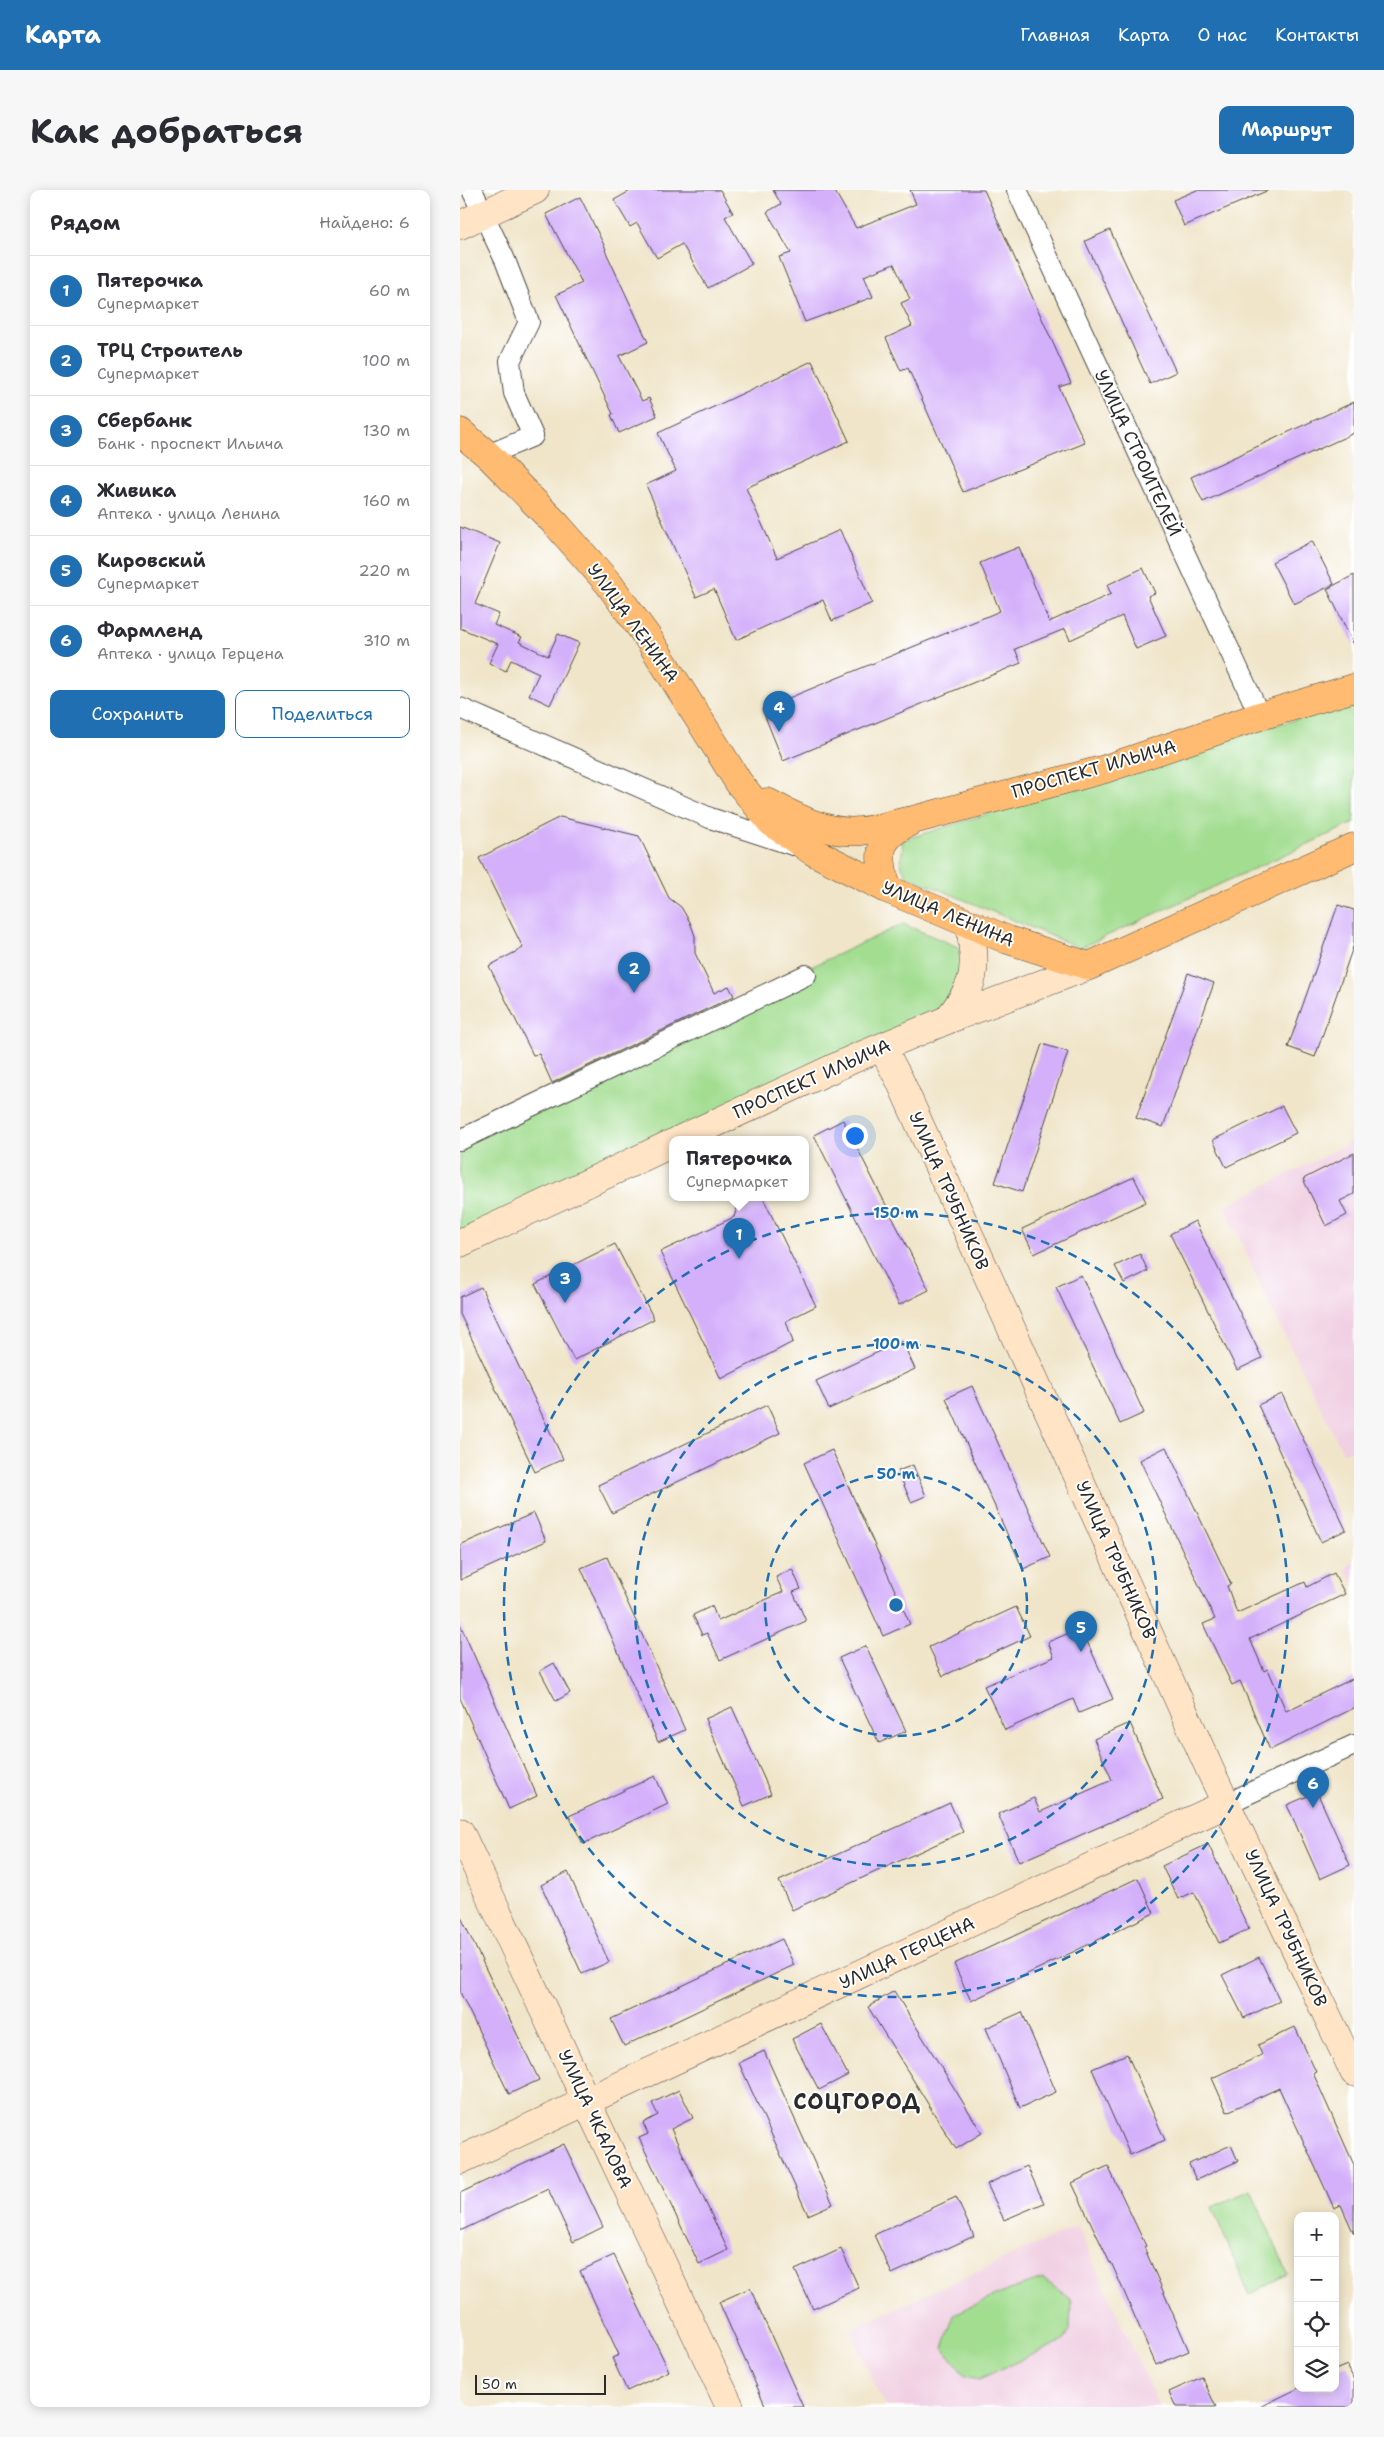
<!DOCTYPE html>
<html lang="ru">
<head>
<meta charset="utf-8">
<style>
	body { margin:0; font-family:"Shantell Sans",sans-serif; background:#f7f7f7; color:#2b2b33 }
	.controls { position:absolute; right:15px; bottom:15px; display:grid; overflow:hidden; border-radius:10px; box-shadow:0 2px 12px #0003 }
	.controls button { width:45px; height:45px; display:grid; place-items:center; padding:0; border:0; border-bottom:1px solid #e1e1e2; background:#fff; color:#2b2b33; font:25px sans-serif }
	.scale { position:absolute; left:15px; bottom:12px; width:131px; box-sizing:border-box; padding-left:5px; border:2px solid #2b2b2b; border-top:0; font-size:14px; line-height:18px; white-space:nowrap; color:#2b2b2b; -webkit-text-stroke:4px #fff; paint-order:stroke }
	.you { position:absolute; left:394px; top:945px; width:18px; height:18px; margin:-12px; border:4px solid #fff; border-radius:50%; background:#1a73e8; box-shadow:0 0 0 8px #1a73e833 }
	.badge { display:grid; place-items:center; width:32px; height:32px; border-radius:50%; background:#1f6fb2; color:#fff; font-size:16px; font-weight:700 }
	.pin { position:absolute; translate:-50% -41px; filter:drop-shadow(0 1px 2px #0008) }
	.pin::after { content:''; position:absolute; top:26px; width:18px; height:15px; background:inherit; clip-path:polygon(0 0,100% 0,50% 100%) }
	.popup { position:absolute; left:209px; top:946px; width:140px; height:65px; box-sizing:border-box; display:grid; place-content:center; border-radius:10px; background:#fff; filter:drop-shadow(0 1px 4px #0005); font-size:16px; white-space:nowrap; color:#7c7c81 }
	.popup b { font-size:19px; color:#2b2b33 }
	.popup::after { content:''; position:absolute; left:50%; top:100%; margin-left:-10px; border:10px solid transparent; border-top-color:#fff }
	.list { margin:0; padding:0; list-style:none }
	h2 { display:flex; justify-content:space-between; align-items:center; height:65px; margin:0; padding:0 20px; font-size:21px }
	h2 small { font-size:16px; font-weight:400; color:#7c7c81 }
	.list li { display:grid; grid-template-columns:32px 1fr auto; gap:15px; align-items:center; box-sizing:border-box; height:70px; padding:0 20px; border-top:1px solid #e1e1e2 }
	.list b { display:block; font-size:19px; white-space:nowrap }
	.list p { margin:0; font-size:16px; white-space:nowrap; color:#7c7c81 }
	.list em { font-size:16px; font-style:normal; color:#7c7c81 }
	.actions { display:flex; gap:10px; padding:15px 20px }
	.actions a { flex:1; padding:11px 0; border:1px solid #1f6fb2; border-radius:10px; text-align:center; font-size:18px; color:#1f6fb2 }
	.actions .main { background:#1f6fb2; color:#fff }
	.icon { flex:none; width:28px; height:28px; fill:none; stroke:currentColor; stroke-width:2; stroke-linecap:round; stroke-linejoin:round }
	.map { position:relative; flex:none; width:894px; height:2217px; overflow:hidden; border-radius:10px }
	header { display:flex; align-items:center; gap:30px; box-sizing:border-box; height:70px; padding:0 25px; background:#1f6fb2; color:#fff }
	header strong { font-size:24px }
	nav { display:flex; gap:28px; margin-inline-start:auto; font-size:18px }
	.intro { display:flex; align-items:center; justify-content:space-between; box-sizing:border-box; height:120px; padding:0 30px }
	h1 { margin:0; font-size:35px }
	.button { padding:12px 22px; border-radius:10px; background:#1f6fb2; color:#fff; font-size:18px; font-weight:700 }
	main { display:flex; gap:30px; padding:0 30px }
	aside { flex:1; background:#fff; border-radius:10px; box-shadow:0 2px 12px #0003 }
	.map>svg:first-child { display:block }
	.built { fill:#f1d0e3 }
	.green { fill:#a2dd90; stroke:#66845e }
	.building { fill:#d4b0fa }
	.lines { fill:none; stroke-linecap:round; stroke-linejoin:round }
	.street-casing { stroke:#494743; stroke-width:22 }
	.secondary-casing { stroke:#494743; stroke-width:29 }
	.primary-casing { stroke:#494743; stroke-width:29 }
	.street { stroke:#fff; stroke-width:20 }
	.secondary { stroke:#ffe4c6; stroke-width:28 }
	.primary { stroke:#febb71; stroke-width:28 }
	.ring { fill:none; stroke:#1f6fb2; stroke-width:2.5; stroke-dasharray:9 6 }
	.labels { text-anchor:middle; stroke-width:4; stroke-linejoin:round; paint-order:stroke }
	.street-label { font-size:18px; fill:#2b2b2b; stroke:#fff }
	.district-label { font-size:22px; font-weight:bold; letter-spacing:1px; fill:#2b2b2b; stroke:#fff }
	.centre { fill:#1f6fb2; stroke:#fff; stroke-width:2.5 }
	.ring-label { font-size:15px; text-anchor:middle; font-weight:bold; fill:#1f6fb2; stroke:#fff; stroke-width:4; stroke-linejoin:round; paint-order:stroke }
</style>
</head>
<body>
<header>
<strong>Карта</strong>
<nav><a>Главная</a><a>Карта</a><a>О нас</a><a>Контакты</a></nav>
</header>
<div class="intro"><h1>Как добраться</h1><a class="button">Маршрут</a></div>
<main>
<aside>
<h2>Рядом<small>Найдено: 6</small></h2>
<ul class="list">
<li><span class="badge">1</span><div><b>Пятерочка</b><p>Супермаркет</p></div><em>60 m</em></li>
<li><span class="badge">2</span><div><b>ТРЦ Строитель</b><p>Супермаркет</p></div><em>100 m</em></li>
<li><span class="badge">3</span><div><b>Сбербанк</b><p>Банк · проспект Ильича</p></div><em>130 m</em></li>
<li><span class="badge">4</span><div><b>Живика</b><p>Аптека · улица Ленина</p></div><em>160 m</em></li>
<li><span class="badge">5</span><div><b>Кировский</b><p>Супермаркет</p></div><em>220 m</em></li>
<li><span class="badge">6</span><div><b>Фармленд</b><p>Аптека · улица Герцена</p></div><em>310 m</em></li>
</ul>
<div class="actions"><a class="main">Сохранить</a><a>Поделиться</a></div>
</aside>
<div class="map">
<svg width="894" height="2217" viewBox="0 0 894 2217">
	<rect width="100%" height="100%" fill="#fff"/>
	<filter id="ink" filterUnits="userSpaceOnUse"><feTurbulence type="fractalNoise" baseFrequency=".02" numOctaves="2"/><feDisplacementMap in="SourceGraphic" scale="10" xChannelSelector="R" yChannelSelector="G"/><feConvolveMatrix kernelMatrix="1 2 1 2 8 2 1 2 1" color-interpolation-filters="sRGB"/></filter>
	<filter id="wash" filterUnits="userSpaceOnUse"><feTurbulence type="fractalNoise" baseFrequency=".0096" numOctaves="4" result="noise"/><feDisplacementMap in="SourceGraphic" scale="20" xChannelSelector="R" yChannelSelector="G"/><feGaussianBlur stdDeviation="1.12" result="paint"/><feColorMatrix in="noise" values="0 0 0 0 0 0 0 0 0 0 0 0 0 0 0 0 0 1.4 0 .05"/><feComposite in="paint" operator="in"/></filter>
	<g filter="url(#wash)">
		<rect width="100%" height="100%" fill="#f0e5c9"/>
		<g class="built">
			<path d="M894,951V1260L883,1263L803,1101L765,1016Z"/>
			<path d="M894,1371V1395L885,1379Z"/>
			<path d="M617,2036L699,2217H425L390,2139Z"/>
		</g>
		<g class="green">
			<path d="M894,513V633L620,758L447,686L441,675L443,650L783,545Z"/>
			<path d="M443,734L498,757L506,777L480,821L0,1044V949L94,897Z"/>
			<path d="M791,2000L828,2084L789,2105L752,2017Z"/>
			<path d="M583,2089L611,2109L610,2139L603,2151L519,2189L505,2186L483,2158L494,2124L549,2100Z"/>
		</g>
		<g id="blocks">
			<g class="building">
				<path d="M172,0H260L273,23L265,27L292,74L248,98L222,54L197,68L177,33L170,37L154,10Z"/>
				<path d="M313,0H374L396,38L456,14L450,0H524L611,193L599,197L625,253L503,302L448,178L441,181L426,148L452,136L441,113L450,109L434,74L404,86L413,107L345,132L319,67L331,63L307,22L321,14Z"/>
				<path d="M737,0H809L724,36L713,10Z"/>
				<path d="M120,7L146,59L145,60L188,152L159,166L182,211L189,208L197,226L159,243L151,225L153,224L96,105L122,93L86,24Z"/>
				<path d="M650,40L716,182L690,194L625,51Z"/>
				<path d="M352,171L389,251L286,298L317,368L380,340L412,413L372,431L363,410L276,450L254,399L236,407L186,295L216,281L198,243Z"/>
				<path d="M894,212V243L743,312L731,287Z"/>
				<path d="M0,337L40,353L15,414L39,424L34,435L62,447L59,452L88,466L98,444L119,453L90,515L69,505L79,483L51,470L46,481L29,473L38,454L0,438Z"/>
				<path d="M852,351L874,394L834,414L812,372Z"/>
				<path d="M559,357L589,432L651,404L647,395L683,378L695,403L688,406L706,446L676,459L662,426L610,450L605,439L555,459L561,473L323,571L302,519L540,421L520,373Z"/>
				<path d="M894,385V455L867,399Z"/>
				<path d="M100,627L179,646L209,708L221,717L230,732L235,746V763L254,803L269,796L274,806L92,893L79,864L73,865L29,776L63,758L19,668Z"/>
				<path d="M878,715L894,720V754L855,867L828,857Z"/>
				<path d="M728,783L754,793L703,937L676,928Z"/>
				<path d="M582,854L608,862L562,1002L535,993Z"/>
				<path d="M822,916L836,943L766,977L753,950Z"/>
				<path d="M383,930L469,1100L439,1115L354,945Z"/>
				<path d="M894,963V1004L880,1011L887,1025L866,1036L843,989Z"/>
				<path d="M674,987L686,1012L574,1064L562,1039Z"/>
				<path d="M280,1008H303L356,1116L326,1131L333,1152L261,1189L200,1062L274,1027Z"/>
				<path d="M735,1031L802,1168L777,1180L710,1044Z"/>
				<path d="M155,1054L194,1129L114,1170L75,1094Z"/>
				<path d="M680,1064L688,1081L664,1093L655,1076Z"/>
				<path d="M621,1085L684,1223L660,1234L596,1097Z"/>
				<path d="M21,1097L103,1269L75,1282L0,1124V1107Z"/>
				<path d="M442,1151L455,1179L369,1219L356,1191Z"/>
				<path d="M512,1196L590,1367L563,1379L486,1208Z"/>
				<path d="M822,1204L886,1340L861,1352L798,1215Z"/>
				<path d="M307,1215L320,1243L152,1323L138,1295Z"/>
				<path d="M706,1257L771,1394L767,1396L777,1423L845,1392L847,1397L874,1383L885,1404L790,1449L804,1481L808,1479L826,1521L894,1488V1518L810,1560L780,1491L772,1495L743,1434L755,1429L680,1270Z"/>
				<path d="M372,1260L450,1434L423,1446L344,1273Z"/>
				<path d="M453,1275L466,1306L451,1312L438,1281Z"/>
				<path d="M74,1323L86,1351L0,1390V1355Z"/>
				<path d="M147,1367L225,1540L198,1552L121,1378Z"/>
				<path d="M332,1379L341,1399L333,1402L346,1431L260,1470L247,1443L242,1445L233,1425L252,1416L258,1431L323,1402L316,1387Z"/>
				<path d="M556,1417L570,1446L483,1486L469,1457Z"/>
				<path d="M0,1434L77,1606L49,1619L0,1508Z"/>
				<path d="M621,1438L653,1509L619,1523L613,1509L545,1540L524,1496L594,1467L588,1452Z"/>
				<path d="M406,1456L446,1541L419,1553L379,1468Z"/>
				<path d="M94,1473L110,1503L96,1511L80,1481Z"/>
				<path d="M272,1517L311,1604L284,1616L245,1529Z"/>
				<path d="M670,1533L703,1609L559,1672L538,1624L574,1608L580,1622L652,1590L634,1549Z"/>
				<path d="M195,1586L208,1614L123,1654L109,1626Z"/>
				<path d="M857,1602L890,1675L860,1689L827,1615Z"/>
				<path d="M490,1613L503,1642L332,1720L319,1691Z"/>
				<path d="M748,1654L789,1739L759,1753L734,1702L718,1709L702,1676Z"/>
				<path d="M108,1682L149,1772L122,1784L81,1695Z"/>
				<path d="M678,1688L694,1723L511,1811L494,1774Z"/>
				<path d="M0,1725L79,1890L49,1904L0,1802Z"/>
				<path d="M322,1749L334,1775L164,1856L151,1829Z"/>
				<path d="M799,1767L820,1811L784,1828L762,1785Z"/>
				<path d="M434,1801L522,1943L496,1959L408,1817Z"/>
				<path d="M562,1822L596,1902L560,1918L526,1838Z"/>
				<path d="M361,1834L388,1885L359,1900L332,1849Z"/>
				<path d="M835,1837L856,1882L853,1883L894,1975V2044L881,2015L874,2018L819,1898L767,1922L752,1888L802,1865L798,1855Z"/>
				<path d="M304,1861L373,2014L348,2025L279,1873Z"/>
				<path d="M667,1864L705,1950L670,1965L632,1879Z"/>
				<path d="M219,1900L233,1928L211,1939L268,2060L239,2074L179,1948L188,1944L183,1933L198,1925L192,1913Z"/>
				<path d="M104,1954L143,2037L113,2052L88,1999L0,2041V2003Z"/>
				<path d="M771,1955L778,1971L736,1990L729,1974Z"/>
				<path d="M567,1976L584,2013L544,2030L527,1994Z"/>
				<path d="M648,1976L686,2056L684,2057L729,2161L696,2175L651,2072L650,2073L612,1993Z"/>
				<path d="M496,2007L514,2046L432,2084L414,2045Z"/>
				<path d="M381,2059L399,2098L353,2119L335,2080Z"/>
				<path d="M154,2065L209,2181L167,2201L152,2168L159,2165L120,2081Z"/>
				<path d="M290,2098L343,2217H306L259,2112Z"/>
				<path d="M887,2175L894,2190V2217H800L839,2198H875V2180Z"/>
				<path d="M742,2187L756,2217H716L709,2202Z"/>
			</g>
		</g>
	</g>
	<g filter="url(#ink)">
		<use href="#blocks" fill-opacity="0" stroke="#494743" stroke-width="1"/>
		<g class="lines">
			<defs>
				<g id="street">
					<path d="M12,0L45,70L69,132L50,171L54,203L73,246L28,265"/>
					<path d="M557,0L800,526"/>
					<path d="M0,518L250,628L333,655"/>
					<path d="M0,950L346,785"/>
					<path d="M766,1614L894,1555"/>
				</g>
				<g id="secondary">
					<path d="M0,35L75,0"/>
					<path d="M487,830C518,792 516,781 510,734"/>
					<path d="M422,857L440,891L751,1582L894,1882"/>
					<path d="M219,950L393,869L487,830L629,776"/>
					<path d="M0,1053L213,953"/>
					<path d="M0,1642L270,2217"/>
					<path d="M0,1970L766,1614"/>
				</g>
				<g id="primary">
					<path d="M0,242L28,265L97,335L149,394L188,448L279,593L311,632L352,661L427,699L548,750L629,776L894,657"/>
					<path d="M307,612C335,627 368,645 401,641C417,639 432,634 447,631"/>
					<path d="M427,699C417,660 416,649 453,630L645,579L800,526L894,498"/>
				</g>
			</defs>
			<use href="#street" class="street-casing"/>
			<use href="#secondary" class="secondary-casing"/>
			<use href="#primary" class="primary-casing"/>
			<use href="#street" class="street"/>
			<use href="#secondary" class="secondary"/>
			<use href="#primary" class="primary"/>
		</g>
	</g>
	<g class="ring">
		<circle cx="436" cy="1415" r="131"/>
		<circle cx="436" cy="1415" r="261"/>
		<circle cx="436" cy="1415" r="392"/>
	</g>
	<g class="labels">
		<g class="street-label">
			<text transform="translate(678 263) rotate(65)" y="6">УЛИЦА СТРОИТЕЛЕЙ</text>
			<text transform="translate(173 433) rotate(54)" y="6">УЛИЦА ЛЕНИНА</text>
			<text transform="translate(634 579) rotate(-16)" y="6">ПРОСПЕКТ ИЛЬИЧА</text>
			<text transform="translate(488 724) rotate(23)" y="6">УЛИЦА ЛЕНИНА</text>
			<text transform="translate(352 889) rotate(-24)" y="6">ПРОСПЕКТ ИЛЬИЧА</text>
			<text transform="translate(489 1001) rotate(66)" y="6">УЛИЦА ТРУБНИКОВ</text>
			<text transform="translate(656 1370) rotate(66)" y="6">УЛИЦА ТРУБНИКОВ</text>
			<text transform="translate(826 1738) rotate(65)" y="6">УЛИЦА ТРУБНИКОВ</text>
			<text transform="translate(447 1763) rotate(-25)" y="6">УЛИЦА ГЕРЦЕНА</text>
			<text transform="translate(135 1929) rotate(65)" y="6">УЛИЦА ЧКАЛОВА</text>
		</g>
		<g class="district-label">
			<text x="397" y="1919">СОЦГОРОД</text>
		</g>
	</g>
	<circle cx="436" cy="1415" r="8" class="centre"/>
	<g class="ring-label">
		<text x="436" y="1028">150 m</text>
		<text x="436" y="1159">100 m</text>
		<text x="436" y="1289">50 m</text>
	</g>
</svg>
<div class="controls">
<button>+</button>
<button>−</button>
<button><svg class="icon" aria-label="locate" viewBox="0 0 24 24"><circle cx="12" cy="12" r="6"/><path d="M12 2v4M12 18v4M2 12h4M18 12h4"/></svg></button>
<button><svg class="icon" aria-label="layers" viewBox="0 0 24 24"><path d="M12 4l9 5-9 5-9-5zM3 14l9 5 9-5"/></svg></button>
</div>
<div class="scale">50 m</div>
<div class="you"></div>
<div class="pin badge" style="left:279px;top:1069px">1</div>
<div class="popup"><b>Пятерочка</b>Супермаркет</div>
<div class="pin badge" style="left:174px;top:803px">2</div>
<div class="pin badge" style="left:105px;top:1113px">3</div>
<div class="pin badge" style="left:319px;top:542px">4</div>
<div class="pin badge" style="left:621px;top:1462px">5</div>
<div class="pin badge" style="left:853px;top:1618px">6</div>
</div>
</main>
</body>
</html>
